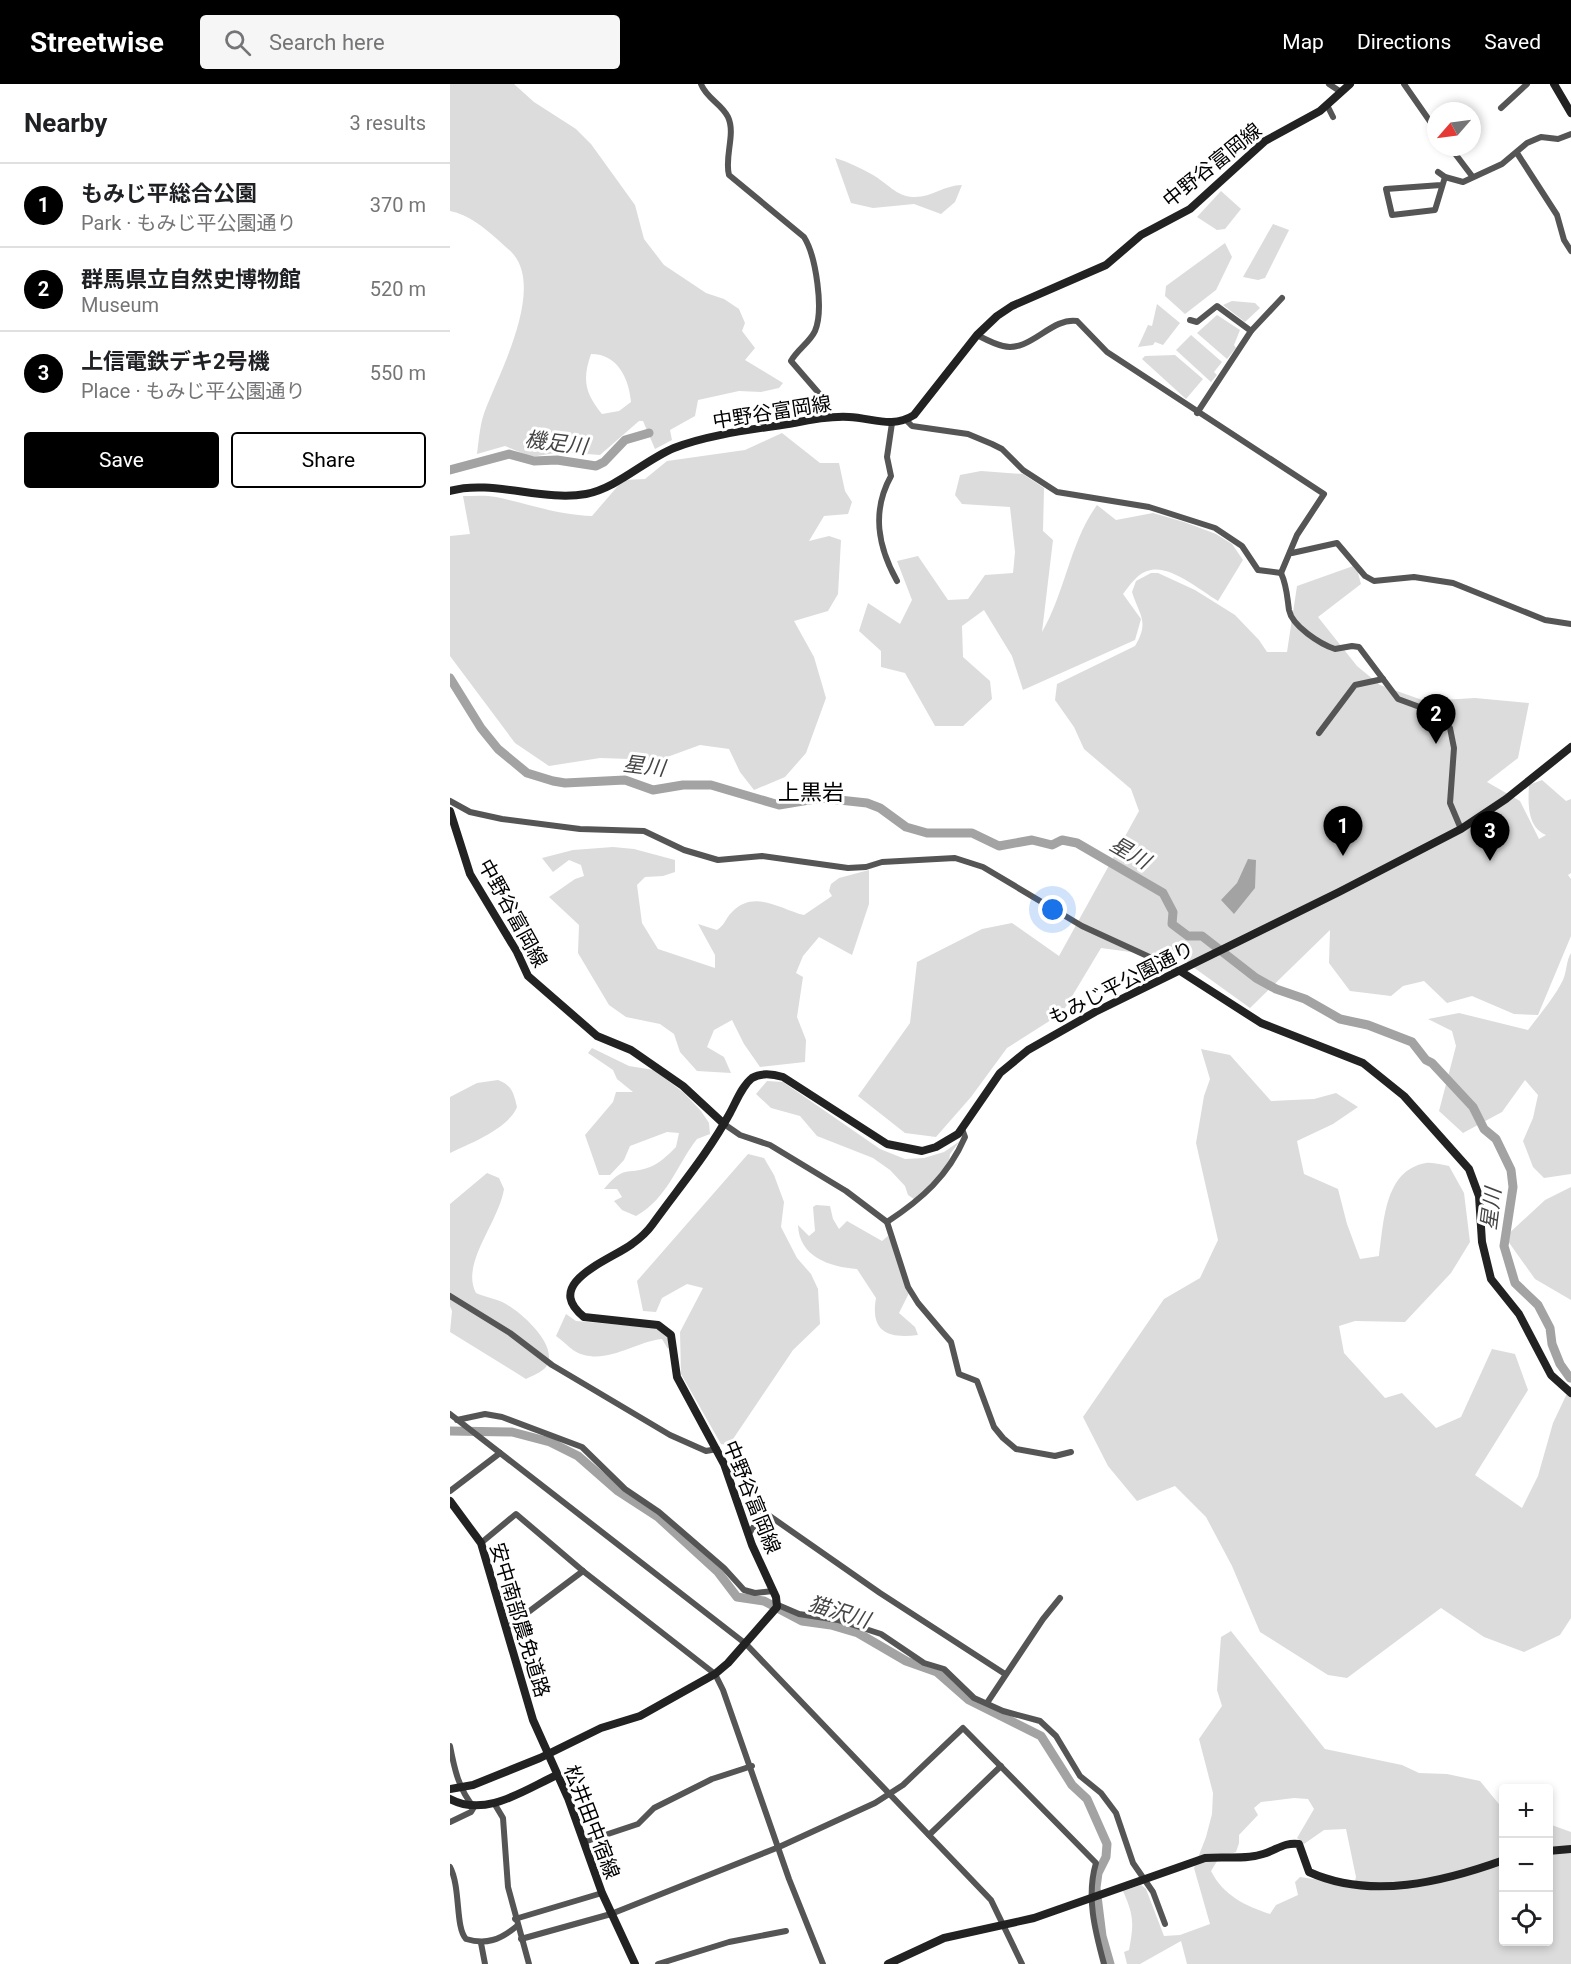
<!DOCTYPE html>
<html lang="en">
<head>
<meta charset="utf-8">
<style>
	body { margin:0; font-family:Roboto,"Noto Sans JP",sans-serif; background:#f6f6f6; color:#202124 }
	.controls { position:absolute; right:18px; bottom:18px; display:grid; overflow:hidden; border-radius:6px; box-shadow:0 3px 9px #0003 }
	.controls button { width:54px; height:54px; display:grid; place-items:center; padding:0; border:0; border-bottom:2px solid #e0e0e0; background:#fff; color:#202124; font:30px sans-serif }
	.compass { position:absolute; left:977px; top:18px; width:54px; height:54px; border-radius:50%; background:#fff; box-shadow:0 3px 9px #0003; rotate:242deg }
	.you { position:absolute; left:603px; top:826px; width:21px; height:21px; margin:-15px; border:4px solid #fff; border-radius:50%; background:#1a73e8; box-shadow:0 0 0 9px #1a73e833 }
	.badge { display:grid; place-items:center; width:39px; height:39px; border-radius:50%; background:#000; color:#fff; font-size:20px; font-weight:700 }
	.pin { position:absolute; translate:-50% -50px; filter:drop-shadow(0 2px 3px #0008) }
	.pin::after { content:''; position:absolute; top:32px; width:21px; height:18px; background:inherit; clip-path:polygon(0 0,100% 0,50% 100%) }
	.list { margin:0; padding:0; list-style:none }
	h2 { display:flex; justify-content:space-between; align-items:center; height:78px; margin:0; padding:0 24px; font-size:26px }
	h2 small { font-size:20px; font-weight:400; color:#757577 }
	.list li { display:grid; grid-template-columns:39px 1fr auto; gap:18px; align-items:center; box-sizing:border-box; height:84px; padding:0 24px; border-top:2px solid #e0e0e0 }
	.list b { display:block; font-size:22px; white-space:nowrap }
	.list p { margin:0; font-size:20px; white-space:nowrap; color:#757577 }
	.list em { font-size:20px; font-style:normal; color:#757577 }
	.actions { display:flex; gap:12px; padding:18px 24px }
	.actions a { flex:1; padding:14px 0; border:2px solid #000; border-radius:6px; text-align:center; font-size:21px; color:#000 }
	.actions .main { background:#000; color:#fff }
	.icon { flex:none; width:33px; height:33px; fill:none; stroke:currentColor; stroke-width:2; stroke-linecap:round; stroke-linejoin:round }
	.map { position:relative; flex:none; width:1121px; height:1880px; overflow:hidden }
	header { display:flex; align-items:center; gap:36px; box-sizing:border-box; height:84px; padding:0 30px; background:#000; color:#fff }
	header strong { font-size:28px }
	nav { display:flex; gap:33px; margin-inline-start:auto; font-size:21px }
	.search { width:420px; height:54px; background:#f6f6f6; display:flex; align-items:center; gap:15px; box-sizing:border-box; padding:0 21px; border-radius:6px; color:#757577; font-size:22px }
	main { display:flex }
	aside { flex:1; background:#fff }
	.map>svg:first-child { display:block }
	.green { fill:#dcdcdc; fill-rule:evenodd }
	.water { fill:#a3a3a3 }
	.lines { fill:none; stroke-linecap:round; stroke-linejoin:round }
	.river { stroke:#a3a3a3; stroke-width:9 }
	.street { stroke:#555; stroke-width:6 }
	.secondary { stroke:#222; stroke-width:8 }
	.labels { text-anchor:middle; stroke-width:6; stroke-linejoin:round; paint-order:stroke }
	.street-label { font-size:20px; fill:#000; stroke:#fff }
	.water-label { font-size:21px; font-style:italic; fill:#444; stroke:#fff }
	.quarter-label { font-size:22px; fill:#000; stroke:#fff }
</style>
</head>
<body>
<header>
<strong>Streetwise</strong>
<div class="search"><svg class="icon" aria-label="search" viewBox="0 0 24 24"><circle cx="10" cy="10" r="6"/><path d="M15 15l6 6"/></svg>Search here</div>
<nav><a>Map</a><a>Directions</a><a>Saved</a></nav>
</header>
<main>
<aside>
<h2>Nearby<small>3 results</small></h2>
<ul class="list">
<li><span class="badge">1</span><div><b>もみじ平総合公園</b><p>Park · もみじ平公園通り</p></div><em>370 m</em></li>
<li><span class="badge">2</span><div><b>群馬県立自然史博物館</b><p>Museum</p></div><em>520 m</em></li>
<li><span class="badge">3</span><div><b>上信電鉄デキ2号機</b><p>Place · もみじ平公園通り</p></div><em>550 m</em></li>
</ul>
<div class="actions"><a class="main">Save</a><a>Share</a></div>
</aside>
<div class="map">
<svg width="1121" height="1880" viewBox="0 0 1121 1880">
	<rect width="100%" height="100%" fill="#fff"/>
	<g class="green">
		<path d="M0,0H64L84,18L126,45L141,60L185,121L194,155L214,181L256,209L274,215L289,225L295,239L292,247L305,264L295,276L333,299L329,304L311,308L289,307L248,316L245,332L220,346L222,356L205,365L193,337H189L150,371L111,368L81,373L55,362L27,370C29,355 30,338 36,324C50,288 93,207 64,171C59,165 52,160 47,155C32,142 19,131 0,127ZM141,270C168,270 179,295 181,318L169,327L152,330C135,309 132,296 141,270Z"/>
		<path d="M385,74C398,78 411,84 423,91C436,98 447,113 463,113C481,114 494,101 512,101L505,118L491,130L464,120L423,124L401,119Z"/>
		<path d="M771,107L791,125L775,145L767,146L747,133Z"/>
		<path d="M823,140L839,146L815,194L808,196L793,193Z"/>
		<path d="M775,159L782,173L766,206L735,230L715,212L716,202Z"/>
		<path d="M782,217L805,219L810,224L795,238L773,221Z"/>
		<path d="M707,220L730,239L713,261L705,258L703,261L688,263L698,241L702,242Z"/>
		<path d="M767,231L790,246L784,261L786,264L777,275L747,249Z"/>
		<path d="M741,251L772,278L764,288L767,291L761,298L726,266Z"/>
		<path d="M725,271L753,295L736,315L692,275L695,272Z"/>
		<path d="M332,349L370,379H389L395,407L402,418L398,430L374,432L359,457L379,452L391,456L388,510L378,527L344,537L364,573L376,614L356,669L335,693L304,706L290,688L279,665L250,661L209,676L150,674L99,682L65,659L0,572V452L20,450L13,412C24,412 36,411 46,413C79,420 108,431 142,432L173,396L195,395L217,377L295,366Z"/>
		<path d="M531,387L573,390L594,404L593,447L603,456L592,548C615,509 620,458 647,421L666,436L703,429L734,438L766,450L782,460L793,476L768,517C751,507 722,482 701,486C688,488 680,501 673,510L691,535L685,556L573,606L562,572L534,526L512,542L513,573L540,597L542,615L513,642H485L455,589L431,583V567L409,547L418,519L450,540L462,516L447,477L468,472L498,516L518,515L535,491L563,489L565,468L560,423L512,420L505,411L510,391Z"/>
		<path d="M906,481L911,500L868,533L907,582L930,601L975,617L1025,614L1079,619L1068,674L1037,698L1070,717L1089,755L1096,751C1077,743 1078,719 1079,701L1092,696L1116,717L1121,715V789L1118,791L1121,795V852L1088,931L1064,930L1022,912L997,919L974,897L953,902L941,912L900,907L879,879L880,846L800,924L732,875L651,864L612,929L557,964L521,1013L486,1053L455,1049L408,1012L460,939L467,878L532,845L562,839L609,872L689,727L681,705L634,665L624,643L605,616L607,600L685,562C700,537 689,531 682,508L686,497L701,489H708L745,506L785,531L809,556L817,568H837L847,502Z"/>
		<path d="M163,763L184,765L225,776V788L213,792L195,793L187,801L192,839L208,865L265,884V871L248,840L267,846C275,841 275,835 282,828C304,805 330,825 354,831L382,812L379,807L381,800L389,794L419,786V820L402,871L369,853L353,872L346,889L353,893L347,933L356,956L355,978L310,983L294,960L282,936L264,946L257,963L274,973L281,989L247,987L230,968L224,950L210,940L176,933L159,921L128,869L129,841L99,813L125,795L134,792L131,781L119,776L103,788L92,774L123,766Z"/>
		<path d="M1121,869V1090L1094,1094L1083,1083L1073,1057L1083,1034L1088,1011L1075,996L1052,1028L1013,1049L989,1027L1006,962L1002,947L978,935L1009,929L1078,946C1090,930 1104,914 1113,896C1117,887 1116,877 1121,869Z"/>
		<path d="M142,964L179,982L204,986L234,1009L251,1027L259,1039L260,1050L247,1055C226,1082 218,1114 186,1132L172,1126L164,1117L172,1113L167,1105H154C175,1080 175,1092 200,1083C209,1080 219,1070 226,1063L229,1049L217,1048L180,1062L174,1076L160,1091H149L135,1051L163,1018L166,1008H183L167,995L163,986L138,969Z"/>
		<path d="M751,965L780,971L821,1017L864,1015L886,1009L908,1023L883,1040L847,1057L854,1090L888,1105L897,1140L910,1175L929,1172C934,1139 934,1086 976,1079C983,1078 992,1081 999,1082L1014,1109L1020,1158L1001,1189L955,1238L905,1237L889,1242L894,1269L935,1314L952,1309L986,1344L1011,1333L1042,1265L1065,1270L1078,1306L1025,1391L1072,1424L1088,1392L1103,1339L1121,1301V1534L1110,1551L1074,1568L1034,1553L991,1524L897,1594L878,1591L810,1548L782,1482L756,1433L725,1402L687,1417L658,1382L633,1333L714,1215L750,1194L768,1156L746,1059L754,1012L760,995Z"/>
		<path d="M48,996C62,1001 64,1010 67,1023C58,1045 21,1059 0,1069V1013L27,999Z"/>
		<path d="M317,997L333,998L430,1065L455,1075L474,1074L494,1068L510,1057L500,1070L499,1079L467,1117L458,1111L455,1102L440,1086L423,1074L367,1052L350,1032L321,1024L306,1010Z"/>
		<path d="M298,1070L314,1074L324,1091L334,1118L331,1143L347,1174L361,1190L368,1205L370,1240L343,1266L279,1361L271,1360L231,1290L230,1248L253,1204L237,1200L212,1214L206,1228L193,1227L187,1197Z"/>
		<path d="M37,1089L49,1094L54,1105C49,1138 10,1180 26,1209C35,1213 48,1215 56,1220C72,1229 110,1262 96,1283C92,1288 82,1292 76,1295L0,1248L2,1227L0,1222V1120Z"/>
		<path d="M1121,1103V1216L1085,1195L1055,1153L1095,1116Z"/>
		<path d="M366,1121L380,1122L383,1135L389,1145L397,1137L432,1157L438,1152C447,1171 450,1190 459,1209L449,1229L465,1243L468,1251C438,1255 420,1248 426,1214L407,1185C380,1183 349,1173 348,1141L359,1152L365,1147L363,1123Z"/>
		<path d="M116,1230L126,1237L208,1244L218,1253L220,1262L218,1265L212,1255C185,1258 161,1278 134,1271C123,1269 115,1258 106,1252Z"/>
		<path d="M781,1547L875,1665L952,1681L969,1689L997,1690L1030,1697L1053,1725L1054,1858H1098L1099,1740L1121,1748V1880H737L731,1857L690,1880H677L674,1868L679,1866C684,1839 684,1832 673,1807L691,1801L696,1805L714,1852L730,1851L760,1840L744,1784L756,1753L762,1730L763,1709L749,1655L772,1622L767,1606L771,1553ZM844,1714L858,1715L864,1725L847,1754L854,1760L874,1746L896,1745L906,1793L904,1801L850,1793L845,1798L848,1811L826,1821L820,1830C795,1822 773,1811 761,1787L769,1774L786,1768L789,1759V1751L808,1731L804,1724L811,1718Z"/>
	</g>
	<path class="water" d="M798,775L806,776L805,804L784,830L771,816L787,799Z"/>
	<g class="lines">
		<g class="river">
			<path d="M0,386L59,370L84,377L107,376L146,382L154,378L175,356L199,349"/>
			<path d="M0,594L31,644L48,665L77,689L103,697L115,699L175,696L203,706L233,701H261L329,721L371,714L417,719L430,724L456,743L477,749H522L549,762L582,756L602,761L612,756L627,759L713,809L723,828L722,840L738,852H752L806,894L826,905L855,915L890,935L918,941L962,958L976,976L982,979L1023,1023L1034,1045L1046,1055L1061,1086L1063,1103L1054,1162L1065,1199L1088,1221L1100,1244L1102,1260L1110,1280L1120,1294"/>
			<path d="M0,1347L62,1348L100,1358L128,1372L168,1407L208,1433L268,1488L287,1513L314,1517L352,1537L381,1541L408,1549L456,1577L487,1588L519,1616L591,1652L622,1701L637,1715L657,1760L656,1773L648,1789L646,1804L652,1852L660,1880"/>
		</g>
		<g class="street">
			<path d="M251,0C256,14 272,20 278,33C286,50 274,73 279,91L354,153C366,172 374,226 365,247C360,258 347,266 341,277L373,314L381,333"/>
			<path d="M879,0L891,8"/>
			<path d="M954,0L986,46"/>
			<path d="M877,21L883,33"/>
			<path d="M1051,24L1077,0"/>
			<path d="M1000,63L1022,92"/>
			<path d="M1067,69L1107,131L1114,156L1121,167"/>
			<path d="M988,88L995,93L1013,98L1052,80L1077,59L1091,53L1108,55L1121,50"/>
			<path d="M991,101L936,105L942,131L985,126L995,93"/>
			<path d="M740,236L747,238L767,222L801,247"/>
			<path d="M527,251C535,255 544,260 553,262C580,269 601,233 627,237L657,268L874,410L847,451L831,489"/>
			<path d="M747,329L801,247L832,214"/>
			<path d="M456,336L462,342L518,350L542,360L552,365L573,386L607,408L699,423L765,444L792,462L808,486L831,489"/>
			<path d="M442,339L437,373L441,392C421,428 428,463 447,497"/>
			<path d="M842,469L887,459L915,492L924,497L964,493L1003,499L1095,536L1121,540"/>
			<path d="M831,489C837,502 837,512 839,526C842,542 870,560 885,565L902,562L909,563L948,615L986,629L1000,644L1004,664L1000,719L1011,745"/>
			<path d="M869,649L905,601L933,595"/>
			<path d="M0,717L20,728L52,735L130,745L194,747L234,766L268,776L312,772L398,784L416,783L432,778L505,774L533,783L632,842L730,887"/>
			<path d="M274,1040L290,1051L320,1061L396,1107L437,1138L458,1203L468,1219L501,1258L509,1290L527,1297L544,1343L553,1354L566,1365L605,1372L621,1368"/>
			<path d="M437,1138C472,1115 498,1092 515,1053L512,1045"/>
			<path d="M0,1212L60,1249L102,1281L220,1351L256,1367L267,1365"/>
			<path d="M0,1330L296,1560L541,1816L572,1880"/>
			<path d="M7,1336L35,1330L52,1333L132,1363L175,1405L209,1428L274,1484L294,1506L305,1509L323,1507"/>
			<path d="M0,1407L50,1369"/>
			<path d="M298,1451L314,1428L430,1509L555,1590"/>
			<path d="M31,1459L66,1430L133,1487L265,1590L273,1606L339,1795L373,1880"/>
			<path d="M328,1521L349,1530L388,1536L431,1550L474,1579L494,1585L524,1614L553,1627L590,1637L606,1652L630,1692L651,1709L666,1729L683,1779L703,1808L715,1840"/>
			<path d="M57,1544L133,1487"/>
			<path d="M537,1619L593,1535L610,1514"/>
			<path d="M0,1662C4,1683 9,1707 24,1723L21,1728L0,1738"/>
			<path d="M44,1719L53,1734L58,1803L79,1880"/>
			<path d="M479,1751L551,1682"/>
			<path d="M134,1758L188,1740L204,1724L262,1695L302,1682"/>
			<path d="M0,1783C11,1804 5,1843 16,1855C36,1861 50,1856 67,1842"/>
			<path d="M65,1835L152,1809"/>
			<path d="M71,1855L161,1830L329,1763L425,1719L453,1701L513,1644L646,1779C636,1812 645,1847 654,1880"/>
			<path d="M31,1859L35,1880"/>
			<path d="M208,1880L279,1858L336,1847"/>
		</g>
		<g class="secondary">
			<path d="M1104,0L1121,29"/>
			<path d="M0,407C41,395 93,418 136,410C167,404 195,376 224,364C259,350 307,345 344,339C363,335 380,332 399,333C423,334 442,345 464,331L527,251L547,232L562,222L656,181L691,151L740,125L815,57L870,27L900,0"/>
			<path d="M0,727L20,790L67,868L78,892L147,952L181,966L233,1002L274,1040"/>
			<path d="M730,887L811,939L913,979L954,1012L1019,1085L1029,1112L1032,1158L1041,1195L1069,1230L1101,1291L1121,1309"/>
			<path d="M0,1417L31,1459L83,1636L118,1714L152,1809L185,1880"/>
			<path d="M0,1705L23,1701L90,1674L151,1644L190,1632L265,1590L278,1579L327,1523L326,1513L302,1461L274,1380L227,1293L221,1251L208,1241L134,1233C91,1199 161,1176 182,1160C189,1155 197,1148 202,1141C230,1102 257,1071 280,1029C286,1018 292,1002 302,994C312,988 323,990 333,993L437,1060L472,1067L486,1063L508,1050L550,989L578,966L645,928L889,808L1011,745L1056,715L1121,663"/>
			<path d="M0,1715C36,1734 74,1706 107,1691"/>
			<path d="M1098,1767L1121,1765"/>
			<path d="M438,1880L494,1854L584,1834L755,1774C775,1772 795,1776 813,1770C827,1766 834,1758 849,1760L859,1788C921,1816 993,1798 1054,1776"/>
		</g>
	</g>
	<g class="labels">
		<g class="street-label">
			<text transform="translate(762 81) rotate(-39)" y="7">中野谷富岡線</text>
			<text transform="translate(322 328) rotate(-9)" y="7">中野谷富岡線</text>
			<text transform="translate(63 829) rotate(61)" y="7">中野谷富岡線</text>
			<text transform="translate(671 899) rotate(-27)" y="7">もみじ平公園通り</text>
			<text transform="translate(302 1413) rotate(68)" y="7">中野谷富岡線</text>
			<text transform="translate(70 1536) rotate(73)" y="7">安中南部農免道路</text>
			<text transform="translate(142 1738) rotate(69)" y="7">松井田中宿線</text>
		</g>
		<g class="water-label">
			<text transform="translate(106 359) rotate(7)" y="7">機足川</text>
			<text transform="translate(194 682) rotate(7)" y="7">星川</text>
			<text transform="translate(680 769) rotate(30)" y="7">星川</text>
			<text transform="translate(1041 1125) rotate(-83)" y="7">星川</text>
			<text transform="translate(389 1528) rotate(17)" y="7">猫沢川</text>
		</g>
		<g class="quarter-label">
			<text x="361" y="716">上黒岩</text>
		</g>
	</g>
</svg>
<div class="controls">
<button>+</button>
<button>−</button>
<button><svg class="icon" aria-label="locate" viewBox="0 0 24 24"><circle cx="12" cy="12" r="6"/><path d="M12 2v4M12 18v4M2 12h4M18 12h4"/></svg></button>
</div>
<svg class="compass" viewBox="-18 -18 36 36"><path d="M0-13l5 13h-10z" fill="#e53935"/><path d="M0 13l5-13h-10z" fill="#757577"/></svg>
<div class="you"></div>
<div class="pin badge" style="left:893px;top:772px">1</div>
<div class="pin badge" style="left:986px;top:660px">2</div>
<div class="pin badge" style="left:1040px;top:777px">3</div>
</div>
</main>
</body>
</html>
